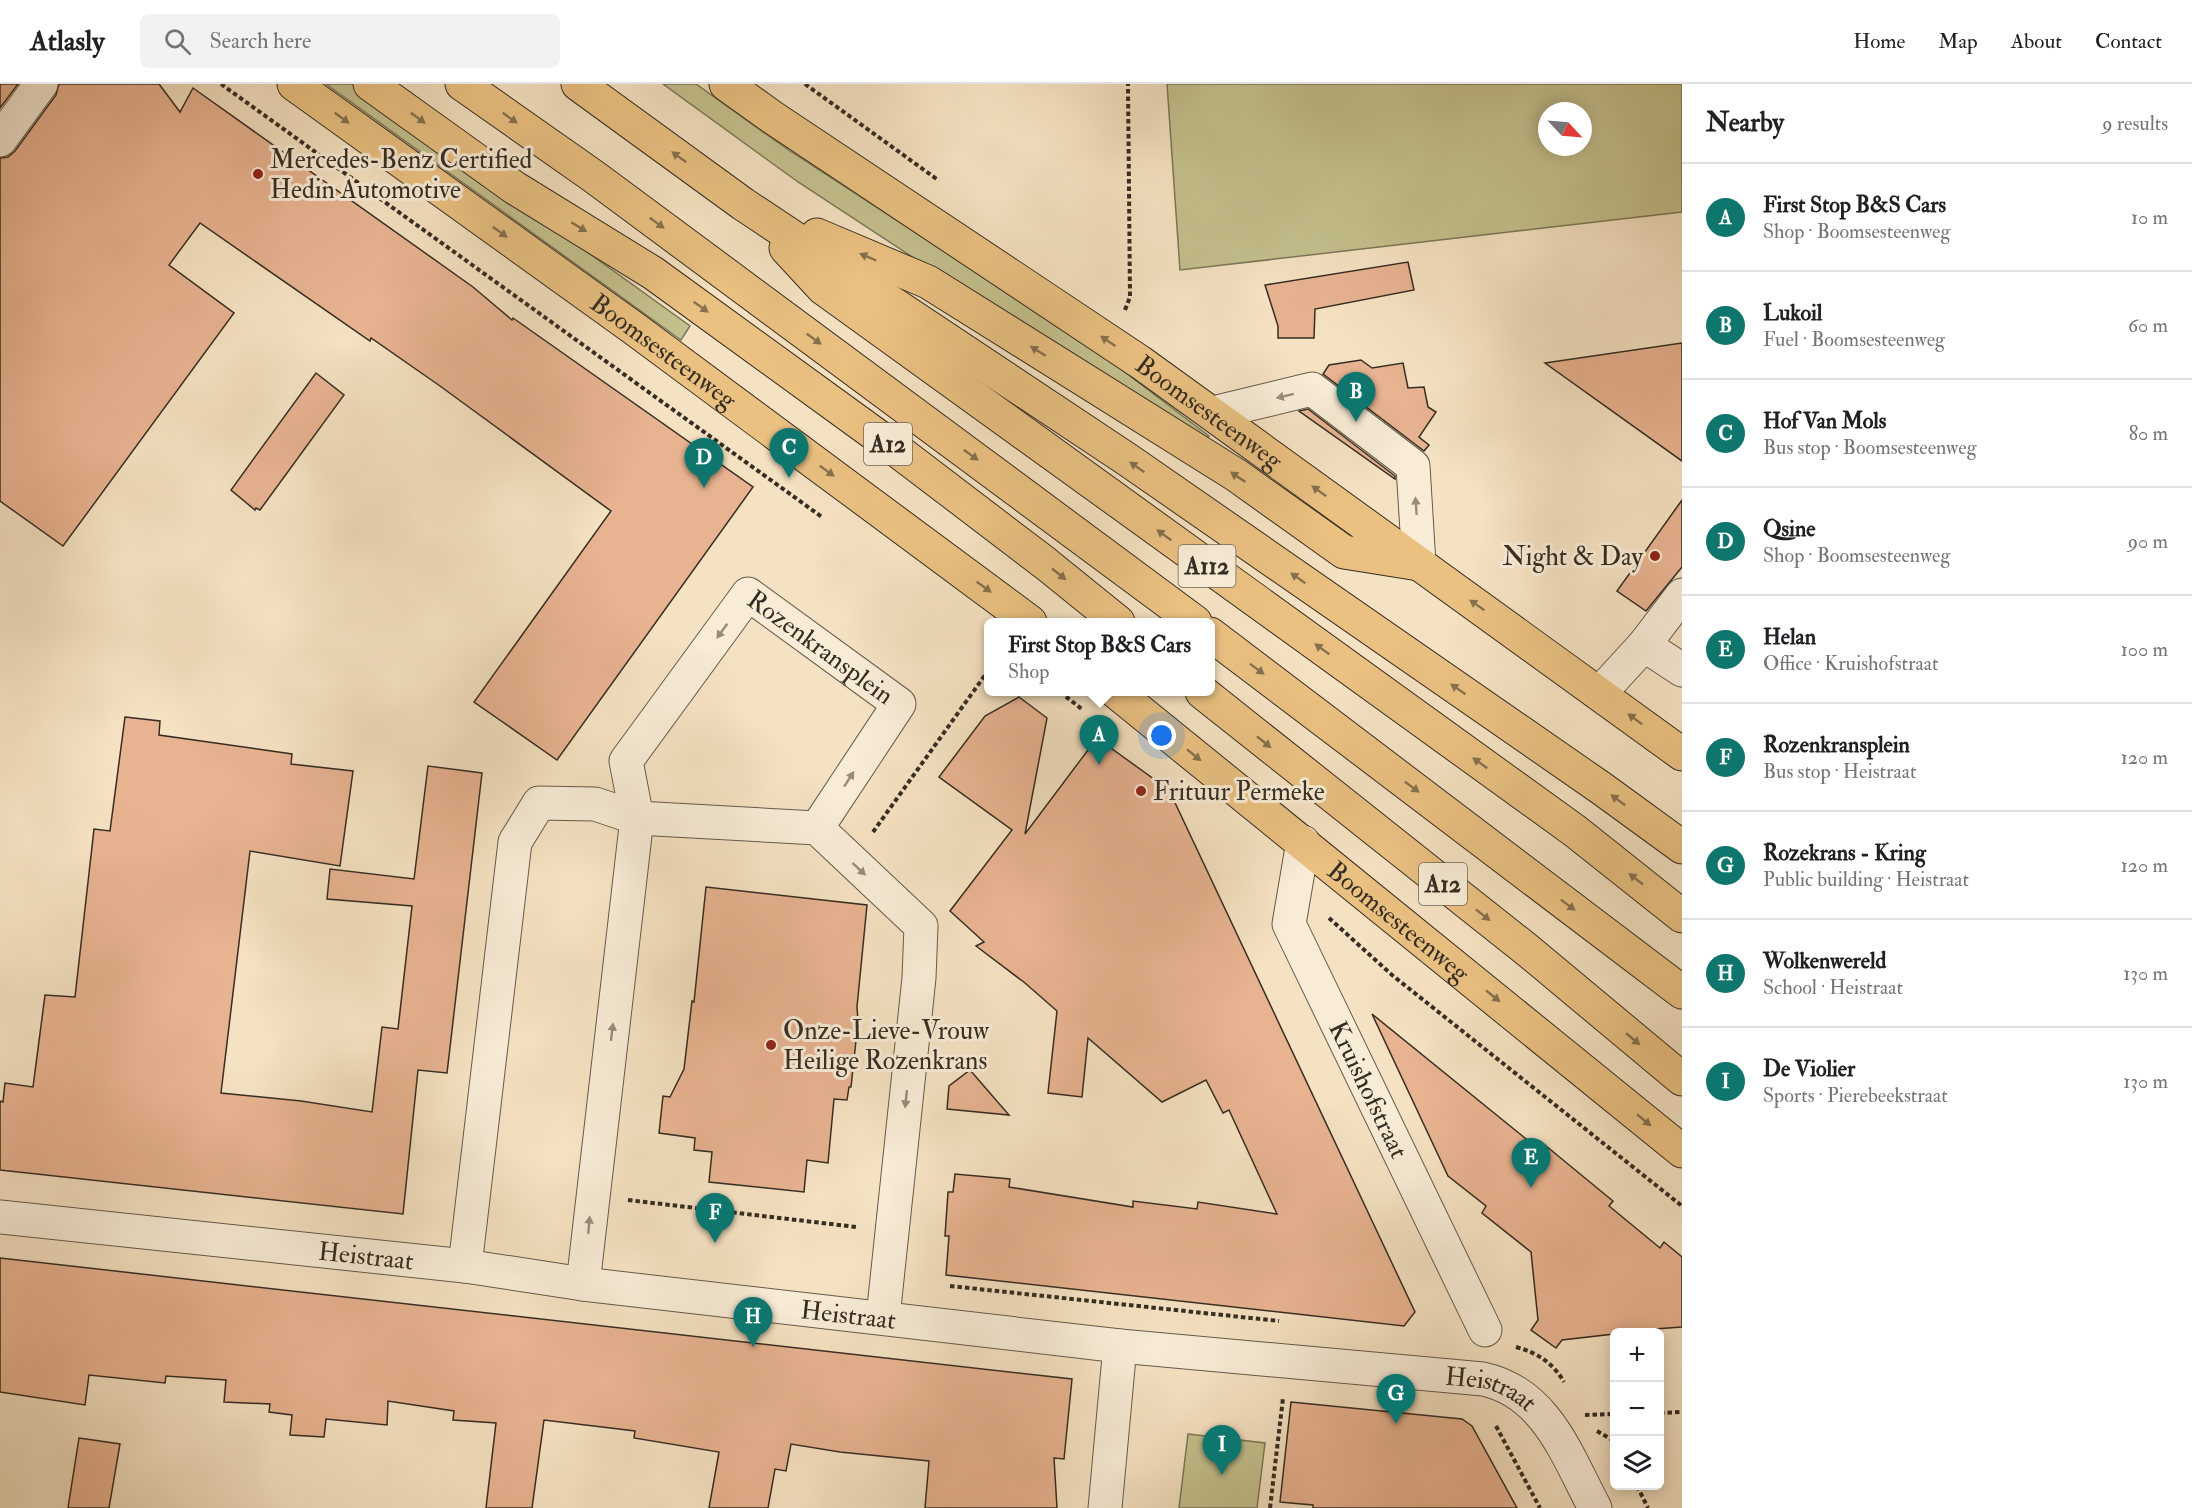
<!DOCTYPE html>
<html lang="en">
<head>
<meta charset="utf-8">
<style>
	body { margin:0; font-family:"IM FELL Double Pica",serif; background:#f2f2f2; color:#202124 }
	.controls { position:absolute; right:18px; bottom:18px; display:grid; overflow:hidden; border-radius:9px; box-shadow:0 3px 15px #0003 }
	.controls button { width:54px; height:54px; display:grid; place-items:center; padding:0; border:0; border-bottom:2px solid #e0e0e0; background:#fff; color:#202124; font:30px sans-serif }
	.compass { position:absolute; left:1538px; top:18px; width:54px; height:54px; border-radius:50%; background:#fff; box-shadow:0 3px 15px #0003; rotate:116deg }
	.you { position:absolute; left:1162px; top:652px; width:21px; height:21px; margin:-15px; border:4px solid #fff; border-radius:50%; background:#1a73e8; box-shadow:0 0 0 9px #1a73e833 }
	.badge { display:grid; place-items:center; width:39px; height:39px; border-radius:50%; background:#0f766e; color:#fff; font-size:20px; font-weight:700 }
	.pin { position:absolute; translate:-50% -50px; filter:drop-shadow(0 2px 3px #0008) }
	.pin::after { content:''; position:absolute; top:32px; width:21px; height:18px; background:inherit; clip-path:polygon(0 0,100% 0,50% 100%) }
	.popup { position:absolute; left:984px; top:534px; width:231px; height:78px; box-sizing:border-box; display:grid; place-content:center; border-radius:9px; background:#fff; filter:drop-shadow(0 2px 4px #0005); font-size:20px; white-space:nowrap; color:#757577 }
	.popup b { font-size:22px; color:#202124 }
	.popup::after { content:''; position:absolute; left:50%; top:100%; margin-left:-12px; border:12px solid transparent; border-top-color:#fff }
	.list { margin:0; padding:0; list-style:none }
	h2 { display:flex; justify-content:space-between; align-items:center; height:78px; margin:0; padding:0 24px; font-size:26px }
	h2 small { font-size:20px; font-weight:400; color:#757577 }
	.list li { display:grid; grid-template-columns:39px 1fr auto; gap:18px; align-items:center; box-sizing:border-box; height:108px; padding:0 24px; border-top:2px solid #e0e0e0 }
	.list b { display:block; font-size:22px; white-space:nowrap }
	.list p { margin:0; font-size:20px; white-space:nowrap; color:#757577 }
	.list em { font-size:20px; font-style:normal; color:#757577 }
	.icon { flex:none; width:33px; height:33px; fill:none; stroke:currentColor; stroke-width:2; stroke-linecap:round; stroke-linejoin:round }
	.map { position:relative; flex:none; width:1682px; height:1424px; overflow:hidden }
	header { display:flex; align-items:center; gap:36px; box-sizing:border-box; height:84px; padding:0 30px; background:#fff; border-bottom:2px solid #e0e0e0 }
	header strong { font-size:28px }
	nav { display:flex; gap:33px; margin-inline-start:auto; font-size:21px }
	.search { width:420px; height:54px; background:#f2f2f2; display:flex; align-items:center; gap:15px; box-sizing:border-box; padding:0 21px; border-radius:9px; color:#757577; font-size:22px }
	main { display:flex }
	aside { flex:1; background:#fff }
	.map>svg:first-child { display:block }
	.green { fill:#c4c18e; stroke:#7c7758; stroke-width:1.5; fill-rule:evenodd }
	.building { fill:#e8b391; stroke:#352d23; stroke-width:1.5 }
	.lines { fill:none; stroke-linecap:round; stroke-linejoin:round }
	.minor-casing { stroke:#655a4b; stroke-width:35 }
	.major-casing { stroke:#352d23; stroke-width:35 }
	.highway-casing { stroke:#352d23; stroke-width:35 }
	.path { stroke:#352d23; stroke-width:4; stroke-dasharray:4.5 3; stroke-linecap:butt }
	.minor { stroke:#f8ecd7; stroke-width:33 }
	.major { stroke:#eac181; stroke-width:33 }
	.highway { stroke:#eac181; stroke-width:33 }
	.oneway { fill:#86704d }
	.oneway2 { fill:#968c7d }
	.poi-dot { fill:#8f2418; stroke:#f8ecd7; stroke-width:2 }
	.labels { text-anchor:middle; stroke-width:6; stroke-linejoin:round; paint-order:stroke }
	.shield { fill:#f8ecd7; stroke:#706659; stroke-width:1.5 }
	.shield-label { font-size:24px; font-weight:bold; fill:#352d23 }
	.poi-label { font-size:26px; fill:#352d23; stroke:#f8ecd7; text-anchor:start }
	.street-label { font-size:26px; fill:#352d23; stroke:#f8ecd7 }
</style>
</head>
<body>
<header>
<strong>Atlasly</strong>
<div class="search"><svg class="icon" aria-label="search" viewBox="0 0 24 24"><circle cx="10" cy="10" r="6"/><path d="M15 15l6 6"/></svg>Search here</div>
<nav><a>Home</a><a>Map</a><a>About</a><a>Contact</a></nav>
</header>
<main>
<div class="map">
<svg width="1682" height="1424" viewBox="0 0 1682 1424">
	<rect width="100%" height="100%" fill="#f5e2c2"/>
	<filter id="stains"><feTurbulence type="fractalNoise" baseFrequency=".00333" numOctaves="4"/><feColorMatrix values="0 0 0 0 .2 0 0 0 0 .09 0 0 0 0 .02 0 0 0 .5 -.17"/></filter>
	<radialGradient id="worn" r=".72"><stop offset=".6" stop-color="#630" stop-opacity="0"/><stop offset="1" stop-color="#630" stop-opacity=".3"/></radialGradient>
	<g class="green">
		<path d="M326,0H354L690,242L681,256Z"/>
		<path d="M663,0H696L790,67L1093,264L1209,352L1204,356L975,214L798,98Z"/>
		<path d="M1167,0H1682V128L1180,186ZM1547,27H1583V63H1547Z"/>
		<path d="M1188,1350L1265,1359L1257,1424H1179Z"/>
	</g>
	<g class="building">
		<path d="M0,0H18L0,24Z"/>
		<path d="M59,0H159L180,28L193,4L473,203L512,236L513,234L753,403L557,676L474,618L611,427L440,302L371,254L370,257L200,139L169,181L234,229L63,462L0,417V74L8,73L15,67L56,11Z"/>
		<path d="M1408,178L1414,206L1315,225L1314,254H1278V242L1265,201Z"/>
		<path d="M1682,259V377L1545,279Z"/>
		<path d="M1361,276L1372,284L1403,279L1408,304L1424,303L1428,323L1436,328L1419,353L1429,361L1424,367L1323,290L1329,281Z"/>
		<path d="M316,289L344,311L260,426L256,424L255,426L231,406Z"/>
		<path d="M1308,325L1395,392V395L1299,327Z"/>
		<path d="M1682,416V483L1646,527L1617,507Z"/>
		<path d="M1019,613L1047,634L1025,750L1097,654L1169,706L1415,1228L1404,1242L946,1191L949,1152H945L948,1108H953L955,1090L1010,1095L1009,1103L1133,1123V1117L1197,1125L1198,1118L1277,1130L1229,1026L1223,1029L1206,996L1162,1018L1088,954L1082,1013L1048,1009L1057,927L1025,899L976,862L984,858L950,827L1012,746L939,693L985,632Z"/>
		<path d="M125,633L160,637L159,651L292,670L291,680L353,687L340,782L250,767L221,1009L301,1017L372,1028L382,943L398,945L412,822L327,815L330,785L414,795L428,682L482,689L447,989L418,986L403,1130L0,1086V1017L3,1018L5,999L33,1003L45,911L75,913L94,745L110,747Z"/>
		<path d="M706,803L867,821L857,923L858,938L851,1003H849L847,1016L834,1015L828,1079L807,1076L804,1108L709,1098L712,1068L694,1066L695,1054L659,1049L663,1012L670,1013L684,985L692,917L694,918Z"/>
		<path d="M1372,930L1536,1063L1540,1057L1613,1117L1609,1122L1660,1164L1664,1158L1682,1173V1243L1614,1248V1250L1562,1256L1556,1264L1531,1246L1538,1236L1531,1168L1482,1129L1486,1122L1448,1092Z"/>
		<path d="M970,986L1009,1031L947,1025L949,1002Z"/>
		<path d="M0,1174L1072,1295L1064,1375L1054,1374L1057,1424H925L929,1377L840,1368L791,1360L786,1387L775,1385L768,1424H709L719,1368L634,1354L635,1347L544,1336L532,1424H486L496,1339L453,1336L454,1327L388,1317L387,1341L326,1335L324,1353L290,1351L292,1331L269,1328L270,1320L224,1318L226,1296L166,1292L165,1299L89,1291L85,1321L0,1308Z"/>
		<path d="M1291,1318L1462,1335L1472,1342L1517,1424H1313V1421L1280,1418Z"/>
		<path d="M79,1354L120,1360L109,1424H68Z"/>
	</g>
	<g class="lines">
		<defs>
			<g id="minor">
				<path d="M0,56L41,0"/>
				<path d="M1213,329L1312,305L1413,382L1419,480"/>
				<path d="M1644,561L1682,586"/>
				<path d="M1600,609L1644,561L1682,511"/>
				<path id="s1" d="M1303,758L1289,840L1485,1246"/>
				<path id="s2" d="M0,1133L465,1182L583,1200L1120,1262L1483,1295C1547,1309 1567,1372 1595,1424"/>
				<path d="M465,1182L515,758L539,719L595,720L637,734L817,744L921,842L919,894L883,1233"/>
				<path id="s3" d="M583,1200L637,734L626,677L748,510L899,620L817,744"/>
				<path d="M1105,1424L1120,1262"/>
			</g>
			<g id="major">
				<path id="s4" d="M294,0L632,243L1030,538"/>
				<path id="s5" d="M726,0L772,33L1140,278L1682,670"/>
				<path id="s6" d="M1116,608L1682,1067"/>
			</g>
			<g id="highway">
				<path d="M370,0L515,104L653,189L894,364L1045,479L1118,538"/>
				<path d="M462,0L593,92L1195,538"/>
				<path d="M578,0L743,120L1128,376L1601,704L1682,763"/>
				<path d="M817,151L928,198L1236,391L1344,468L1419,480"/>
				<path d="M786,164L823,204L1575,747L1682,832"/>
				<path d="M1210,550L1682,908"/>
				<path d="M1202,608L1526,865L1682,995"/>
			</g>
		</defs>
		<use href="#minor" class="minor-casing"/>
		<use href="#major" class="major-casing"/>
		<use href="#highway" class="highway-casing"/>
		<g class="path">
			<path d="M221,0L822,433"/>
			<path d="M805,0L938,96"/>
			<path d="M1125,226L1130,213L1128,0"/>
			<path d="M1060,608L1083,626"/>
			<path d="M873,748L988,587"/>
			<path d="M1329,834L1392,891L1682,1122"/>
			<path d="M628,1116L856,1143"/>
			<path d="M950,1202L1279,1237"/>
			<path d="M1516,1263C1538,1269 1553,1279 1564,1298"/>
			<path d="M1660,1329L1682,1328"/>
			<path d="M1585,1331L1614,1330"/>
			<path d="M1496,1342L1540,1424"/>
			<path d="M1597,1347L1614,1357"/>
			<path d="M1637,1402L1648,1424"/>
			<path d="M1270,1424L1283,1314"/>
		</g>
		<use href="#minor" class="minor"/>
		<use href="#major" class="major"/>
		<use href="#highway" class="highway"/>
	</g>
	<defs><path id="oneway-solid" d="M-6-.8H1V-3.2L6.5 0L1 3.2V.8H-6Z" transform="scale(1.5)"/></defs>
	<g class="oneway">
		<use href="#oneway-solid" transform="translate(342 34) rotate(36)"/>
		<use href="#oneway-solid" transform="translate(418 34) rotate(36)"/>
		<use href="#oneway-solid" transform="translate(510 34) rotate(35)"/>
		<use href="#oneway-solid" transform="translate(679 73) rotate(-144)"/>
		<use href="#oneway-solid" transform="translate(657 139) rotate(36)"/>
		<use href="#oneway-solid" transform="translate(579 143) rotate(31)"/>
		<use href="#oneway-solid" transform="translate(500 148) rotate(36)"/>
		<use href="#oneway-solid" transform="translate(868 173) rotate(-157)"/>
		<use href="#oneway-solid" transform="translate(701 223) rotate(36)"/>
		<use href="#oneway-solid" transform="translate(814 255) rotate(36)"/>
		<use href="#oneway-solid" transform="translate(1108 257) rotate(-146)"/>
		<use href="#oneway-solid" transform="translate(1038 267) rotate(-148)"/>
		<use href="#oneway-solid" transform="translate(971 371) rotate(36)"/>
		<use href="#oneway-solid" transform="translate(1137 383) rotate(-145)"/>
		<use href="#oneway-solid" transform="translate(827 387) rotate(36)"/>
		<use href="#oneway-solid" transform="translate(1238 393) rotate(-146)"/>
		<use href="#oneway-solid" transform="translate(1319 407) rotate(-144)"/>
		<use href="#oneway-solid" transform="translate(1164 451) rotate(-144)"/>
		<use href="#oneway-solid" transform="translate(1059 490) rotate(39)"/>
		<use href="#oneway-solid" transform="translate(1298 494) rotate(-145)"/>
		<use href="#oneway-solid" transform="translate(984 503) rotate(36)"/>
		<use href="#oneway-solid" transform="translate(1477 521) rotate(-145)"/>
		<use href="#oneway-solid" transform="translate(1322 565) rotate(-144)"/>
		<use href="#oneway-solid" transform="translate(1257 585) rotate(37)"/>
		<use href="#oneway-solid" transform="translate(1458 605) rotate(-145)"/>
		<use href="#oneway-solid" transform="translate(1635 635) rotate(-143)"/>
		<use href="#oneway-solid" transform="translate(1264 658) rotate(39)"/>
		<use href="#oneway-solid" transform="translate(1194 671) rotate(39)"/>
		<use href="#oneway-solid" transform="translate(1480 679) rotate(-144)"/>
		<use href="#oneway-solid" transform="translate(1412 703) rotate(37)"/>
		<use href="#oneway-solid" transform="translate(1618 716) rotate(-144)"/>
		<use href="#oneway-solid" transform="translate(1636 795) rotate(-142)"/>
		<use href="#oneway-solid" transform="translate(1568 821) rotate(37)"/>
		<use href="#oneway-solid" transform="translate(1483 831) rotate(38)"/>
		<use href="#oneway-solid" transform="translate(1493 912) rotate(39)"/>
		<use href="#oneway-solid" transform="translate(1633 955) rotate(40)"/>
		<use href="#oneway-solid" transform="translate(1644 1036) rotate(39)"/>
	</g>
	<g class="oneway2">
		<use href="#oneway-solid" transform="translate(1285 312) rotate(166)"/>
		<use href="#oneway-solid" transform="translate(1416 422) rotate(-94)"/>
		<use href="#oneway-solid" transform="translate(722 547) rotate(126)"/>
		<use href="#oneway-solid" transform="translate(849 695) rotate(-57)"/>
		<use href="#oneway-solid" transform="translate(859 785) rotate(43)"/>
		<use href="#oneway-solid" transform="translate(612 948) rotate(-83)"/>
		<use href="#oneway-solid" transform="translate(906 1015) rotate(96)"/>
		<use href="#oneway-solid" transform="translate(589 1141) rotate(-85)"/>
	</g>
	<g class="poi-dot">
		<circle cx="258" cy="90" r="6"/>
		<circle cx="1655" cy="472" r="6"/>
		<circle cx="1141" cy="707" r="6"/>
		<circle cx="771" cy="961" r="6"/>
	</g>
	<g class="labels">
		<g class="shield">
			<rect x="864" y="339" width="48" height="42" rx="4.5"/>
			<rect x="1178.5" y="461" width="57" height="42" rx="4.5"/>
			<rect x="1419" y="779" width="48" height="42" rx="4.5"/>
		</g>
		<g class="shield-label">
			<text x="888" y="368">A12</text>
			<text x="1207" y="490">A112</text>
			<text x="1443" y="808">A12</text>
		</g>
		<g class="poi-label">
			<text x="270" y="84">Mercedes-Benz Certified<tspan x="270" dy="30">Hedin Automotive</tspan></text>
			<text x="1643" y="481" text-anchor="end">Night &amp; Day</text>
			<text x="1153" y="716">Frituur Permeke</text>
			<text x="783" y="955">Onze-Lieve-Vrouw<tspan x="783" dy="30">Heilige Rozenkrans</tspan></text>
		</g>
		<g class="street-label">
			<text dy="9" stroke="none"><textPath href="#s4" startOffset="456">Boomsesteenweg</textPath></text>
			<text dy="9" stroke="none"><textPath href="#s5" startOffset="584">Boomsesteenweg</textPath></text>
			<text dy="9" stroke="none"><textPath href="#s3" startOffset="824">Rozenkransplein</textPath></text>
			<text dy="9" stroke="none"><textPath href="#s6" startOffset="364">Boomsesteenweg</textPath></text>
			<text dy="9" stroke="none"><textPath href="#s1" startOffset="267">Kruishofstraat</textPath></text>
			<text dy="9" stroke="none"><textPath href="#s2" startOffset="368">Heistraat</textPath></text>
			<text dy="9" stroke="none"><textPath href="#s2" startOffset="854">Heistraat</textPath></text>
			<text dy="9" stroke="none"><textPath href="#s2" startOffset="1502">Heistraat</textPath></text>
		</g>
	</g>
	<rect width="100%" height="100%" filter="url(#stains)"/>
	<rect width="100%" height="100%" fill="url(#worn)"/>
</svg>
<div class="controls">
<button>+</button>
<button>−</button>
<button><svg class="icon" aria-label="layers" viewBox="0 0 24 24"><path d="M12 4l9 5-9 5-9-5zM3 14l9 5 9-5"/></svg></button>
</div>
<svg class="compass" viewBox="-18 -18 36 36"><path d="M0-13l5 13h-10z" fill="#e53935"/><path d="M0 13l5-13h-10z" fill="#757577"/></svg>
<div class="you"></div>
<div class="pin badge" style="left:1099px;top:681px">A</div>
<div class="popup"><b>First Stop B&amp;S Cars</b>Shop</div>
<div class="pin badge" style="left:1356px;top:338px">B</div>
<div class="pin badge" style="left:789px;top:394px">C</div>
<div class="pin badge" style="left:704px;top:404px">D</div>
<div class="pin badge" style="left:1531px;top:1104px">E</div>
<div class="pin badge" style="left:715px;top:1159px">F</div>
<div class="pin badge" style="left:1396px;top:1340px">G</div>
<div class="pin badge" style="left:753px;top:1263px">H</div>
<div class="pin badge" style="left:1222px;top:1391px">I</div>
</div>
<aside>
<h2>Nearby<small>9 results</small></h2>
<ul class="list">
<li><span class="badge">A</span><div><b>First Stop B&amp;S Cars</b><p>Shop · Boomsesteenweg</p></div><em>10 m</em></li>
<li><span class="badge">B</span><div><b>Lukoil</b><p>Fuel · Boomsesteenweg</p></div><em>60 m</em></li>
<li><span class="badge">C</span><div><b>Hof Van Mols</b><p>Bus stop · Boomsesteenweg</p></div><em>80 m</em></li>
<li><span class="badge">D</span><div><b>Qsine</b><p>Shop · Boomsesteenweg</p></div><em>90 m</em></li>
<li><span class="badge">E</span><div><b>Helan</b><p>Office · Kruishofstraat</p></div><em>100 m</em></li>
<li><span class="badge">F</span><div><b>Rozenkransplein</b><p>Bus stop · Heistraat</p></div><em>120 m</em></li>
<li><span class="badge">G</span><div><b>Rozekrans - Kring</b><p>Public building · Heistraat</p></div><em>120 m</em></li>
<li><span class="badge">H</span><div><b>Wolkenwereld</b><p>School · Heistraat</p></div><em>130 m</em></li>
<li><span class="badge">I</span><div><b>De Violier</b><p>Sports · Pierebeekstraat</p></div><em>130 m</em></li>
</ul>
</aside>
</main>
</body>
</html>
